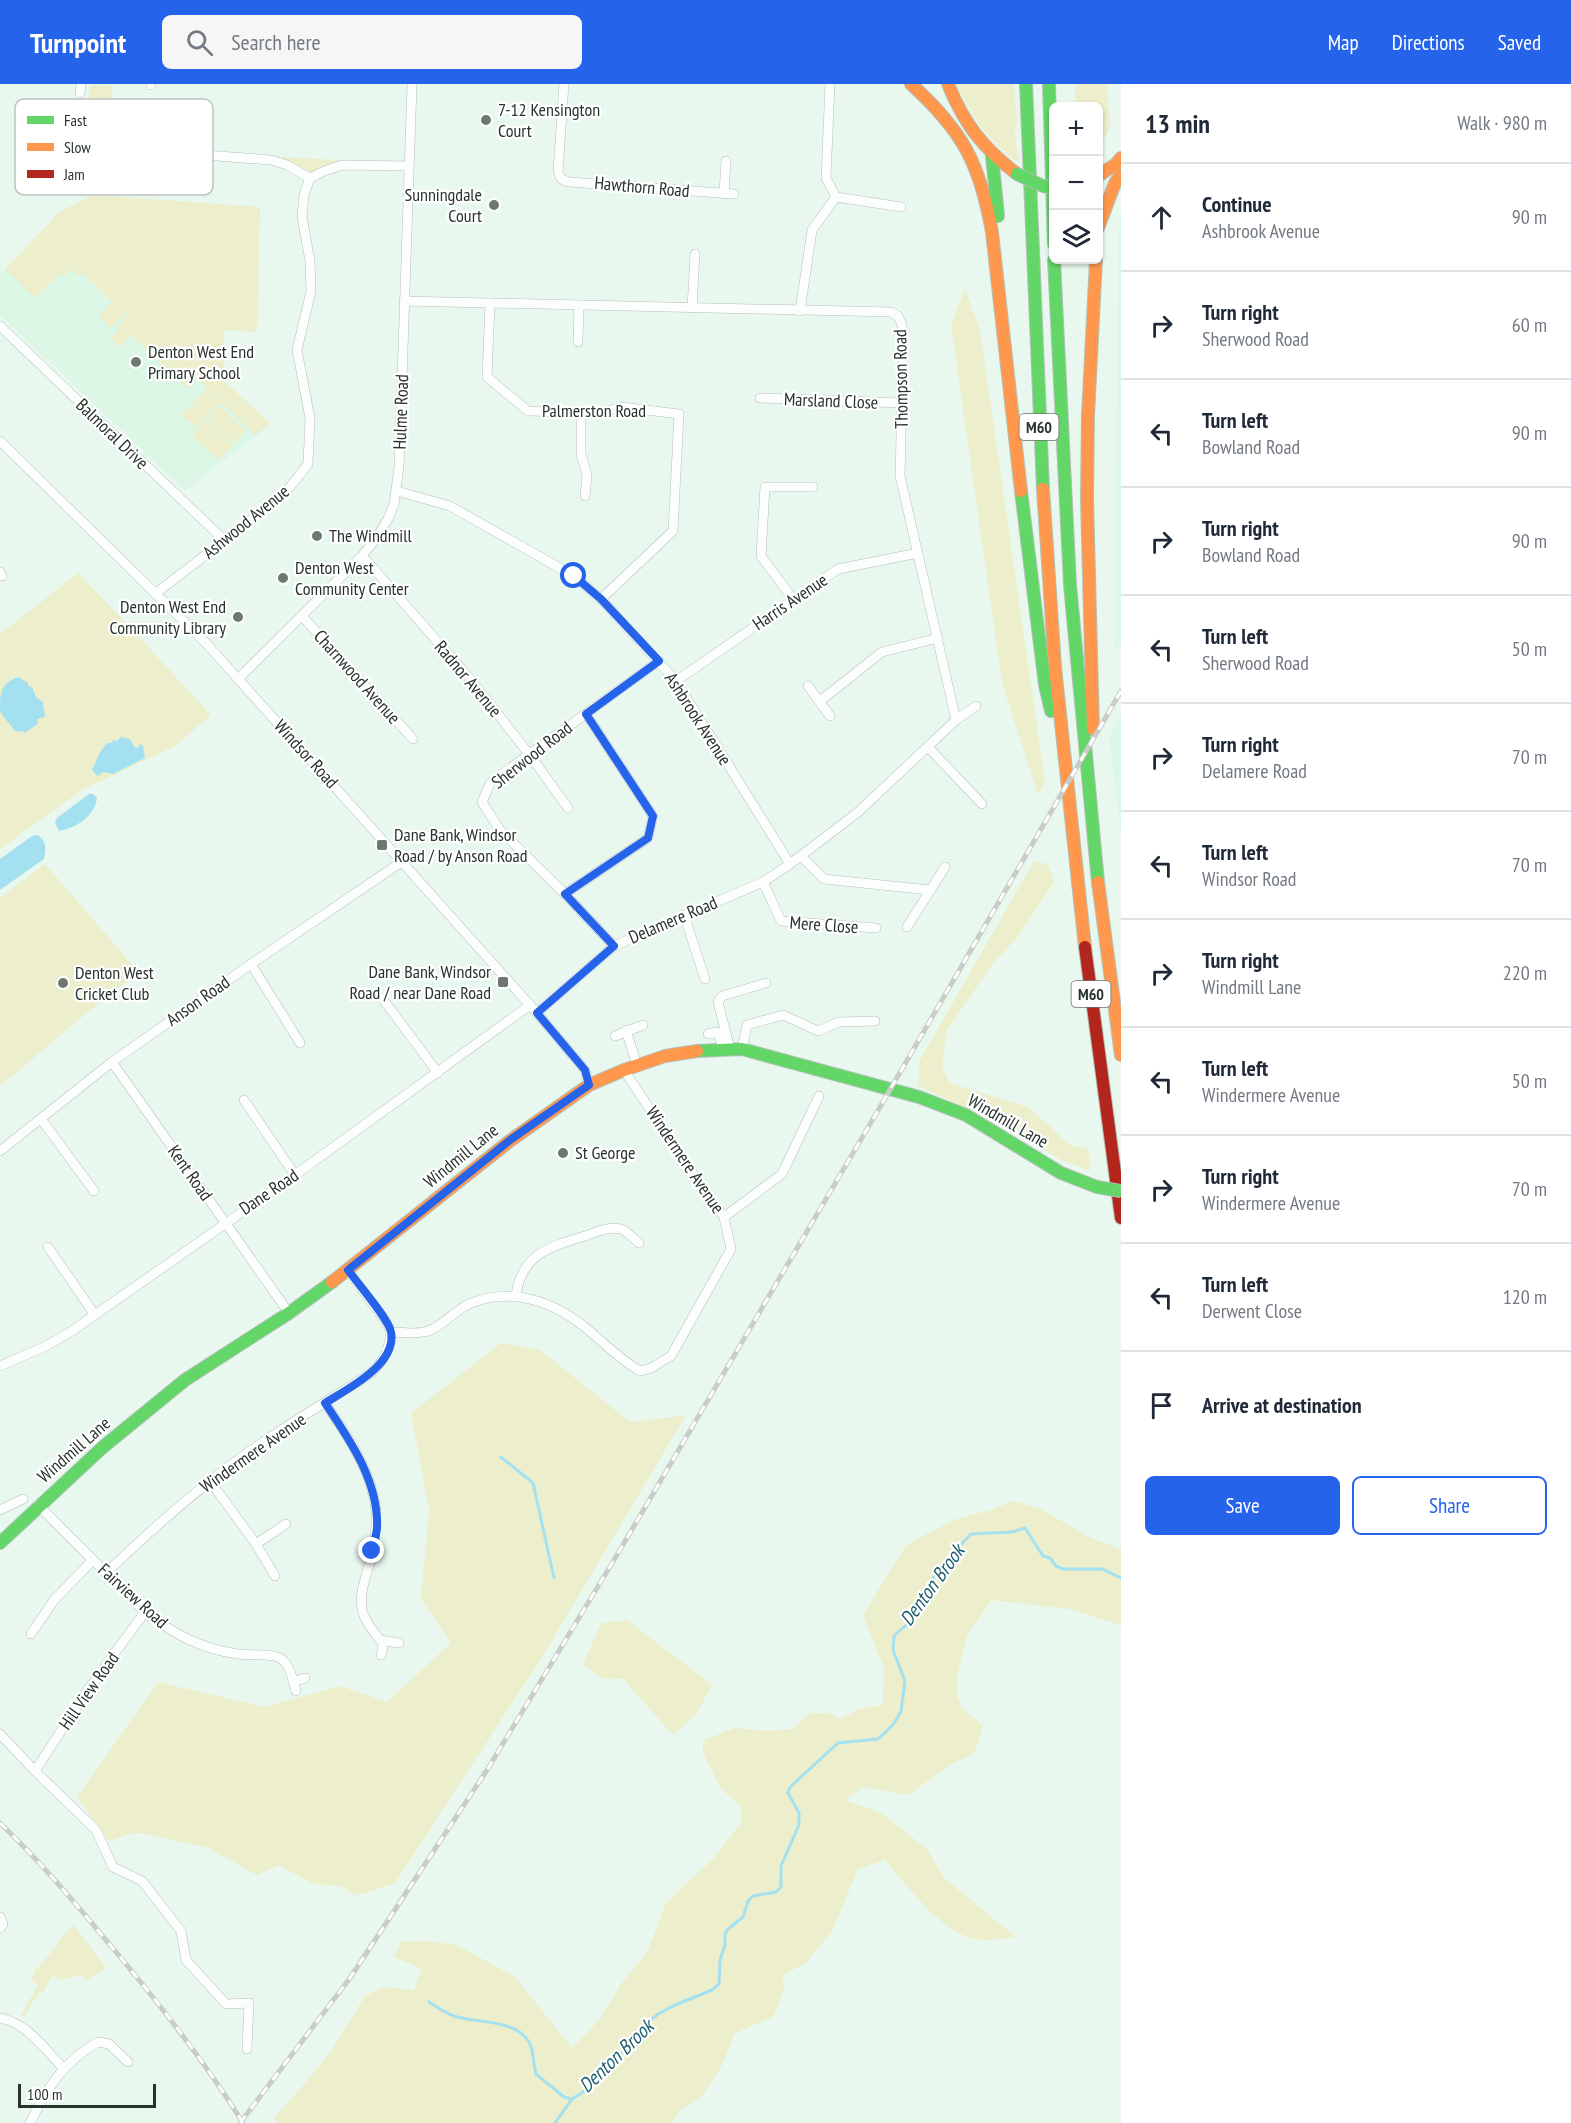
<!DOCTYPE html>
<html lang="en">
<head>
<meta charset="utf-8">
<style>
	body { margin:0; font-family:"PT Sans Narrow",sans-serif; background:#f6f6f7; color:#1f2937 }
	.controls { position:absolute; right:18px; top:18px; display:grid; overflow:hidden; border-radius:9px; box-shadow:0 2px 4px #0004 }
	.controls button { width:54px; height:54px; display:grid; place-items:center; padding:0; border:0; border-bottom:2px solid #e0e1e3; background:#fff; color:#1f2937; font:30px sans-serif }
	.scale { position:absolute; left:18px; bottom:15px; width:138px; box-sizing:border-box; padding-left:6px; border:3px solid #28332c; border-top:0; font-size:16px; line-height:21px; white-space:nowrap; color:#28332c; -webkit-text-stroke:4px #fff; paint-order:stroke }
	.stop { position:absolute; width:18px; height:18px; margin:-14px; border:4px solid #2563eb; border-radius:50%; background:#fff }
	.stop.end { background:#2563eb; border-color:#fff; box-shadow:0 2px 6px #0008 }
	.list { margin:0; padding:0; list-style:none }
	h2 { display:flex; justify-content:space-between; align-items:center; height:78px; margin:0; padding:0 24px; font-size:26px }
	h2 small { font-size:20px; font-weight:400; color:#747a83 }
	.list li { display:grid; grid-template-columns:39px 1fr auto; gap:18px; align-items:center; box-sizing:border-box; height:108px; padding:0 24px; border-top:2px solid #e0e1e3 }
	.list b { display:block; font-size:22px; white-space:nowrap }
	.list p { margin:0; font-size:20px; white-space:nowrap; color:#747a83 }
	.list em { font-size:20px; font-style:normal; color:#747a83 }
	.actions { display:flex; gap:12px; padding:18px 24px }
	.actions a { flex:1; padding:14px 0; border:2px solid #2563eb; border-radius:9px; text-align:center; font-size:21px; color:#2563eb }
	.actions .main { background:#2563eb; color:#fff }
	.icon { flex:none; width:33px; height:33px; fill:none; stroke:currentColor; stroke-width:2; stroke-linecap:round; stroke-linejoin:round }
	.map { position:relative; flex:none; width:1121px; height:2039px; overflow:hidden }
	header { display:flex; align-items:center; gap:36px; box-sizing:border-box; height:84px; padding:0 30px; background:#2563eb; color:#fff }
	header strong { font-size:28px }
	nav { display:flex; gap:33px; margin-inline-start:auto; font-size:21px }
	.search { width:420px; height:54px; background:#f6f6f7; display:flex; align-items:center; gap:15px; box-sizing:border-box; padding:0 21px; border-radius:9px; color:#747a83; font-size:22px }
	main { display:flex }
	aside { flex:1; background:#fff }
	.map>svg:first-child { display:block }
	.built { fill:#ddf7e7 }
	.green { fill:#edeecb }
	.water { fill:#a4e1f0 }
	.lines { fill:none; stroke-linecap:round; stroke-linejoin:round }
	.stream { stroke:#a4e1f0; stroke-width:3 }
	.street-casing { stroke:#b4c0b9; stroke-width:10 }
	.fast-casing { stroke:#b4c0b9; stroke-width:14 }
	.slow-casing { stroke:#b4c0b9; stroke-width:14 }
	.jam-casing { stroke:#b4c0b9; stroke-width:14 }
	.street { stroke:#fcfefd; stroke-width:9 }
	.fast { stroke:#63d668; stroke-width:12 }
	.slow { stroke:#ff974d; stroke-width:12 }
	.jam { stroke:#b3261e; stroke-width:12 }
	.rail-casing { stroke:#c9cdca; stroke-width:5 }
	.rail { stroke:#fff; stroke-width:3; stroke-dasharray:9; stroke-linecap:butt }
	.fast-bridge-casing { stroke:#b4c0b9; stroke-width:14; stroke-linecap:butt }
	.fast-bridge { stroke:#63d668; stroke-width:12 }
	.route { stroke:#2563eb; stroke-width:8 }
	.poi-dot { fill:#6c7870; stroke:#fff; stroke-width:2 }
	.labels { text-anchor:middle; stroke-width:4.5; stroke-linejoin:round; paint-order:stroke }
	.shield { fill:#fff; stroke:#68706b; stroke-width:1.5 }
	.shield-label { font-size:16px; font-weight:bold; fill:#28332c }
	.poi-label { font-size:18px; fill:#28332c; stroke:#fff; text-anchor:start }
	.street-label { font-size:18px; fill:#28332c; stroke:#fff }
	.water-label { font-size:20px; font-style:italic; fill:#1d5d6f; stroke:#fff }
	.key { fill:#fff; stroke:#bec2c0; stroke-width:1.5 }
	.key-label { font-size:16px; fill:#28332c }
</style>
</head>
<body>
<header>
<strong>Turnpoint</strong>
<div class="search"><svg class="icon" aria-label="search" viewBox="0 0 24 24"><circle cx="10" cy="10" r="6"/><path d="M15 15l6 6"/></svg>Search here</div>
<nav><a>Map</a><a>Directions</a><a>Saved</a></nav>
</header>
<main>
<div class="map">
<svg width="1121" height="2039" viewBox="0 0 1121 2039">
	<rect width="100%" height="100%" fill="#e9f8ef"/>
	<g class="built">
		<path d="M93,111L260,123L257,248L224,246V297L271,340L185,407L0,231V191L55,133L54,131Z"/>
		<path d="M1121,125V559L1115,568L1118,157Z"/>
		<path d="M1121,631V750L1109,652Z"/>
	</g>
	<g class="green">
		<path d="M956,0H1014L1017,38L1015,46L1017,70L1020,74L1018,79C989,58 971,32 956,0Z"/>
		<path d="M1075,0H1107L1110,43L1106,52L1099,58L1098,22H1076Z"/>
		<path d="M90,1L112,2L109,49H105V57L86,55Z"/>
		<path d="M280,73L338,76L312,90Z"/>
		<path d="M93,111L260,123L257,248L224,246V297L271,340L255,351L197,294L186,304L132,252L120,263L110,254L117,247L119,240L128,230L126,228L111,244L99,232L112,218L82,189L77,192L70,185L64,191L62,189L35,214L5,185L55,133L54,131Z"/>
		<path d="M965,205L980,247L1045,698L1038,711L1002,599L951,241Z"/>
		<path d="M206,305L221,318L196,344L182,331Z"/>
		<path d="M220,322L246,347L233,361L207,336Z"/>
		<path d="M206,337L232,362L218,376L192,351Z"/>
		<path d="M78,489L126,539L211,631L175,662L82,706L0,765V550Z"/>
		<path d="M1034,777L1048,780L1054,798L1017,854L994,878L946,948L942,984L950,999L1030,1024L1070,1061L1089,1065L1090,1087L1061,1076L991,1035L918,1002L920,976Z"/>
		<path d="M45,780L140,890L113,907L0,1002V814Z"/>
		<path d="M501,1259L540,1266L630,1338L686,1331L544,1570L395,1799L356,1812L343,1803L311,1799L279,1781L257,1791L208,1764L142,1749L129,1750L109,1757L77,1713L158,1598L265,1623L340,1602L387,1618L451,1559L421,1515L429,1426L411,1329Z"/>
		<path d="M1012,1417L1039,1424L1093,1455L1121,1465V1541L1069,1525L991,1516L967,1551L958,1589L957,1612L962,1624L983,1642L975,1669L950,1681L908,1711L863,1703L845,1716L881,1729L927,1765L944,1794L1016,1853C1005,1854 994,1856 983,1856C941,1853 911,1803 884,1776L858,1785L832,1847L806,1879L783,1891L784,1906L773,1933L735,1949L721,1983L701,2014L683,2024L671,2039H278L274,2034L301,2004L331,1967L365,1912L384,1903L414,1906L422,1885L394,1873L401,1857H427L457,1861L515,1893L572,1964L600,1935L621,1900L648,1867L665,1821L681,1804L712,1776L741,1739V1722L721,1705L703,1669V1656L735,1644L766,1647L793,1645L808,1630L829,1629L841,1635L859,1625L883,1621L884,1585L863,1531L906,1461L953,1436L994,1425Z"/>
		<path d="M627,1536L712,1601L697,1629L673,1651L623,1595L600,1594L583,1580L601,1539Z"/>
		<path d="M74,1841L106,1884L86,1897L80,1891L58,1896L53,1890L43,1909L39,1908L24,1933L21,1931L38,1901L31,1896C35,1884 41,1881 48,1872C57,1861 63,1850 74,1841Z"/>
	</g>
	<g class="water">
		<path d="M18,593L28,599V602L32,603L36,613L43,618L45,633L37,635L38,640L26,648L15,647L0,628C0,609 0,600 18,593Z"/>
		<path d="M121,653L130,655L135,664L139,663V660L143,661L145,674L113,690L103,688L98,692L92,686L100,668L107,659H112L113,656L117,657Z"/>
		<path d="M89,710H93L97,714C95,732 76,744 59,747L55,739L57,734Z"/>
		<path d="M37,751C47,756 46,765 44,775L0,806V775L32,752Z"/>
	</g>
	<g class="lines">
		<g class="stream">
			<path d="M501,1373L533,1399L554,1494"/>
			<path d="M429,1918C437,1923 445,1929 454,1932C477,1940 514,1934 529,1958C534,1967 533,1980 536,1990L564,2013L572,2015"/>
			<path d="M555,2039L572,2015L583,2008L605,1982L630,1962L644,1942L658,1930L675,1921L712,1906L719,1900L720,1876L725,1861V1850L728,1845L743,1833L748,1817L753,1812L776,1808L781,1803V1782L799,1741V1729L788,1709L790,1703L838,1659L878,1655L892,1642L901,1628L905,1597L893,1566L894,1552L914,1534L923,1519L931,1497L951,1471L971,1450L1012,1448L1025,1444L1043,1472L1050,1474L1056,1482L1063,1485H1102L1121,1494"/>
		</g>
		<defs>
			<g id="street">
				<path d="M564,0L558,87L561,95L569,98L734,110"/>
				<path d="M830,0L826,94L836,113L901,123"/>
				<path d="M151,1V0"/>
				<path d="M80,9L81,0"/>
				<path d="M48,77L57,66L67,67L85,62L271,76L287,81L310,94"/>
				<path d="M724,110L726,77"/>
				<path d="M404,217L891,228L898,232L902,241L903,272L900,392L956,636"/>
				<path d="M490,219L487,293L528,327L601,329L622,323L679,330L673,447L601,515"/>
				<path d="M692,224L695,170"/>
				<path d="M800,227L812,146L836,113"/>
				<path d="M0,242L225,457"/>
				<path d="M578,258L579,221"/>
				<path d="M760,314L902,319"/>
				<path d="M581,328V370L587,391L585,412"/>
				<path d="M0,357L205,558L537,929L585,986L589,1001"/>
				<path d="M397,407L450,422L574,492L601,515L676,597L790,780"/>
				<path d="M361,473L366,476L472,597L529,670L568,724"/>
				<path d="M0,488L2,492"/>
				<path d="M155,510L269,422L290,403L308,380L310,334L297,266L311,207L310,177L302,133L304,111L310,94L324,87L342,81L408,82"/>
				<path d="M793,515L761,472L765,403H813"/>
				<path d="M302,532L413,655"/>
				<path d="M238,595L361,473L375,456L388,435L394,420L399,383L412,0"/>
				<path d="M676,597L838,485L918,469"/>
				<path d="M808,602L830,632"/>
				<path d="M820,617L882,568L938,554"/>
				<path d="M928,663L982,720"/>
				<path d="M801,772L824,795L930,806"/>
				<path d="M763,798L781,837L876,844"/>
				<path d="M565,810L648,754L653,732L586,630"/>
				<path d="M684,831L705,895"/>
				<path d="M907,843L945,783"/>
				<path d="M614,862L565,810L500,746L482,718L491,698L659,577"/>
				<path d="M251,880L300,959"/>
				<path d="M382,914L438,989"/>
				<path d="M537,929L614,862L763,798L790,780L857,729L956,636L976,622"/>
				<path d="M626,946L637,981"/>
				<path d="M708,950L717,948L722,960"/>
				<path d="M615,952L643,941"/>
				<path d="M730,965L718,918L722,912L766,899"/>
				<path d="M742,965L747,941L783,931L818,947L839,938L875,937"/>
				<path d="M112,978L289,1229"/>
				<path d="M244,1016L295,1091"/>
				<path d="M41,1035L94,1107"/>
				<path d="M0,1067L112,978L251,880L403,777"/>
				<path d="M724,1133L782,1090L819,1012"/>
				<path d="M48,1163L95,1231"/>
				<path d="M348,1187L385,1236L391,1248C403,1248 415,1251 428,1247C445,1241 456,1224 474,1218C508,1206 541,1214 571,1233C596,1249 612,1271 640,1287L651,1284L671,1272L731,1165L724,1133L682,1074L624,986"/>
				<path d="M516,1211C522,1169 550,1163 585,1152C596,1148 609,1142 621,1145C627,1147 634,1155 639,1159"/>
				<path d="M0,1282L44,1263L69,1249L295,1091L530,921"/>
				<path d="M325,1319C347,1351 372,1387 376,1426C377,1440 375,1453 373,1467C369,1486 357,1509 363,1529C366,1539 374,1548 380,1556L399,1559"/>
				<path d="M210,1397L256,1460L275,1492"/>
				<path d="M38,1421L145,1528C174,1550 201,1565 238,1570C249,1572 271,1569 280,1574C290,1580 293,1597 296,1607"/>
				<path d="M0,1426L23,1415"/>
				<path d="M256,1460L286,1440"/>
				<path d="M106,1489C156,1441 208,1395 266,1356C300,1333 336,1312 371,1289C384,1277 389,1266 391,1248"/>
				<path d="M31,1550L54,1516L93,1476"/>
				<path d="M381,1571L384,1557"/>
				<path d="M293,1598L305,1594"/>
				<path d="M0,1650L35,1687L96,1746L113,1783L142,1797L181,1847L186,1876L226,1920L249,1919L247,1965"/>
				<path d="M35,1687L87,1607L145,1528"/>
				<path d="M0,1833L3,1840L0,1844"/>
				<path d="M0,1934C28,1940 44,1964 63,1984"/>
				<path d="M30,2039C47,2004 63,1978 98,1958L109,1960L128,1978"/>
			</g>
			<g id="fast">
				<path d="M1026,0L1043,405"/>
				<path d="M1049,0L1054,160"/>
				<path d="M992,72L998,132"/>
				<path d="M1054,176L1070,501L1098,798"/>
				<path d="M1021,407L1045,601L1051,627"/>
				<path d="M697,967L742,965L919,1013L966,1031L1061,1089L1097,1103"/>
				<path d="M0,1459L103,1363L185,1296L289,1229L332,1198"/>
			</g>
			<g id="slow">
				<path d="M911,0C963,47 980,80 992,148L1021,407"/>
				<path d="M948,0C964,40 983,64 1017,90"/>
				<path d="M1098,92L1116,80L1121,74"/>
				<path d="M1098,144L1115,99L1121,91"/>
				<path d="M1043,405L1055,583L1085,863"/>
				<path d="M1093,645L1087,415L1088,331L1096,176"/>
				<path d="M1098,798L1121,971"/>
				<path d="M332,1198L511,1056L589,1001L624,986L665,972L697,967"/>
			</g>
			<path id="jam" d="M1085,863L1121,1134"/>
		</defs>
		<use href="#street" class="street-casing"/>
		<use href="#fast" class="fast-casing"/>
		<use href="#slow" class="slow-casing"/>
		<use href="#jam" class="jam-casing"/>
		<use href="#street" class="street"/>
		<use href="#fast" class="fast"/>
		<use href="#slow" class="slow"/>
		<use href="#jam" class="jam"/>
		<defs>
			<g id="rail">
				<path d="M0,1739C40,1777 75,1819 111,1862C158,1918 204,1976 243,2039"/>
				<path d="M240,2039L350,1894L487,1686L617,1471L880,1023L1121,607"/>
			</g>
		</defs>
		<use href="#rail" class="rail-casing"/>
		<use href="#rail" class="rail"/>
		<defs>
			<g id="fast-bridge">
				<path d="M1017,90L1043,102L1054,104"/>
				<path d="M1097,1103L1121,1107"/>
			</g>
		</defs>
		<use href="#fast-bridge" class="fast-bridge-casing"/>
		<use href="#fast-bridge" class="fast-bridge"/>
	</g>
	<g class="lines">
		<path class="route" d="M372,1467C374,1460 376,1452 377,1444C379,1398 350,1356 325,1319C347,1305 397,1281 391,1248C388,1234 358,1200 348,1186L510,1056L589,1001L585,986L537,929L614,862L565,810L648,754L653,732L586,630L659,577L601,515L574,492"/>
	</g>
	<g class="poi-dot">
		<circle cx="486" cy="36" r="6"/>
		<circle cx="494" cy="121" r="6"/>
		<circle cx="136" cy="278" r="6"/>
		<circle cx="317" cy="452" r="6"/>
		<circle cx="283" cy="494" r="6"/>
		<circle cx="238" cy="533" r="6"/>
		<rect x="376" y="755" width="12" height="12" rx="3"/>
		<rect x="497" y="892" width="12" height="12" rx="3"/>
		<circle cx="63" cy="899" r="6"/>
		<circle cx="563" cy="1069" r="6"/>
	</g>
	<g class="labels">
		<g class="shield">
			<rect x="1019.5" y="330" width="39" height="26" rx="4.5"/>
			<rect x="1071.5" y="897" width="39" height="26" rx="4.5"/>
		</g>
		<g class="shield-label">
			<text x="1039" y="349">M60</text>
			<text x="1091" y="916">M60</text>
		</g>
		<g class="poi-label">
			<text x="498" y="32">7-12 Kensington<tspan x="498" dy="21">Court</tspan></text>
			<text x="482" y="117" text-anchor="end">Sunningdale<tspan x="482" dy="21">Court</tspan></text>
			<text x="148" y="274">Denton West End<tspan x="148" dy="21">Primary School</tspan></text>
			<text x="329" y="458">The Windmill</text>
			<text x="295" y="490">Denton West<tspan x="295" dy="21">Community Center</tspan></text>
			<text x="226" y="529" text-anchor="end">Denton West End<tspan x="226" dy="21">Community Library</tspan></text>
			<text x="394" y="757">Dane Bank, Windsor<tspan x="394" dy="21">Road / by Anson Road</tspan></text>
			<text x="491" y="894" text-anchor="end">Dane Bank, Windsor<tspan x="491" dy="21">Road / near Dane Road</tspan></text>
			<text x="75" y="895">Denton West<tspan x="75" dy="21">Cricket Club</tspan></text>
			<text x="575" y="1075">St George</text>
		</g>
		<g class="street-label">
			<text transform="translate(642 103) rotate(5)" y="6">Hawthorn Road</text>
			<text transform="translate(901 295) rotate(-91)" y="6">Thompson Road</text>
			<text transform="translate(831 317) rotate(2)" y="6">Marsland Close</text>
			<text x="594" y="333">Palmerston Road</text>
			<text transform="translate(401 328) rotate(-88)" y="6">Hulme Road</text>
			<text transform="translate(112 350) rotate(44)" y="6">Balmoral Drive</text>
			<text transform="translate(246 438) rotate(-39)" y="6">Ashwood Avenue</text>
			<text transform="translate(790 518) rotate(-34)" y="6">Harris Avenue</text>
			<text transform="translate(357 593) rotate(48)" y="6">Charnwood Avenue</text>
			<text transform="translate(468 595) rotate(50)" y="6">Radnor Avenue</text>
			<text transform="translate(698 635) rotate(57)" y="6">Ashbrook Avenue</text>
			<text transform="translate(306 670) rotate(48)" y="6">Windsor Road</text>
			<text transform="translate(532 671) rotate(-38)" y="6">Sherwood Road</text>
			<text transform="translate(673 836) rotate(-23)" y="6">Delamere Road</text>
			<text transform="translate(824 841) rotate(4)" y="6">Mere Close</text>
			<text transform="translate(198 917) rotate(-35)" y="6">Anson Road</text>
			<text transform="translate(1008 1037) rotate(30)" y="6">Windmill Lane</text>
			<text transform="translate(461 1072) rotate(-39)" y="6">Windmill Lane</text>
			<text transform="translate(685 1076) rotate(56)" y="6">Windermere Avenue</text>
			<text transform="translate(190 1089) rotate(55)" y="6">Kent Road</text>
			<text transform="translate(269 1108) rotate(-34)" y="6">Dane Road</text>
			<text transform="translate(74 1366) rotate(-41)" y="6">Windmill Lane</text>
			<text transform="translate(253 1369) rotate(-35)" y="6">Windermere Avenue</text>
			<text transform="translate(133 1512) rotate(42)" y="6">Fairview Road</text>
			<text transform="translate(89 1607) rotate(-55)" y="6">Hill View Road</text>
		</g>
		<g class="water-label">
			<text transform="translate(932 1501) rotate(-54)" y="7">Denton Brook</text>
			<text transform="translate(616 1972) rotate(-44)" y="7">Denton Brook</text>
		</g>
	</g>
	<rect x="15" y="15" width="198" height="96" rx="9" class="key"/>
	<rect x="27" y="32" width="27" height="8" fill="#63d668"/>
	<rect x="27" y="59" width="27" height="8" fill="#ff974d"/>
	<rect x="27" y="86" width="27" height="8" fill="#b3261e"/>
	<g class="key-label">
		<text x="64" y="42">Fast</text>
		<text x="64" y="69">Slow</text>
		<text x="64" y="96">Jam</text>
	</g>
</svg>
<div class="controls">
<button>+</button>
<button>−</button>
<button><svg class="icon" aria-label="layers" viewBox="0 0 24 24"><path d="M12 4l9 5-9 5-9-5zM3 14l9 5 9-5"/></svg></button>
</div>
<div class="scale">100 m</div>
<div class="stop" style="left:574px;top:492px"></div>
<div class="stop end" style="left:372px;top:1467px"></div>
</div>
<aside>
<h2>13 min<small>Walk · 980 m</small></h2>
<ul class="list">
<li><svg class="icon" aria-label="ahead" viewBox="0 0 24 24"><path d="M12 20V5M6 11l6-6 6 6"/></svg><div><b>Continue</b><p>Ashbrook Avenue</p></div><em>90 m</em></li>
<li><svg class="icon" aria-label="right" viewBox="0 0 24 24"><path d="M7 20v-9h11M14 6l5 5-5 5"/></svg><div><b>Turn right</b><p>Sherwood Road</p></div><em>60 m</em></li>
<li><svg class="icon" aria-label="left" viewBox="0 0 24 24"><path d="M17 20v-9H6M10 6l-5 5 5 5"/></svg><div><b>Turn left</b><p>Bowland Road</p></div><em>90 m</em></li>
<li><svg class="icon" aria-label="right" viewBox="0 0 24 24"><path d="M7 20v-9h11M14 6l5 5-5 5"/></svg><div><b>Turn right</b><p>Bowland Road</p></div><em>90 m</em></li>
<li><svg class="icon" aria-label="left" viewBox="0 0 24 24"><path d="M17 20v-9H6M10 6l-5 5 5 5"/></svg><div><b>Turn left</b><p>Sherwood Road</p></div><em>50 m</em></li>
<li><svg class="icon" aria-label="right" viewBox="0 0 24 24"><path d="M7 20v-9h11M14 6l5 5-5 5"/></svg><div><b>Turn right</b><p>Delamere Road</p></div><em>70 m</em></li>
<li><svg class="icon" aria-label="left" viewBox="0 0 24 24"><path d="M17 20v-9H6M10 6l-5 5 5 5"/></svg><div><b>Turn left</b><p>Windsor Road</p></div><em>70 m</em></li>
<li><svg class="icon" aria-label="right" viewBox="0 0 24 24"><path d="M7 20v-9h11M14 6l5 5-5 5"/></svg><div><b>Turn right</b><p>Windmill Lane</p></div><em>220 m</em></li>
<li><svg class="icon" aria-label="left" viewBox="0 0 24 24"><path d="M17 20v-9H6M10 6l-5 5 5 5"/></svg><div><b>Turn left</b><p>Windermere Avenue</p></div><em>50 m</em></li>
<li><svg class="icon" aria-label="right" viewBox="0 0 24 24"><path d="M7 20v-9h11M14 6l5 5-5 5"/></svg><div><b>Turn right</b><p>Windermere Avenue</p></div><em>70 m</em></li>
<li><svg class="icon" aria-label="left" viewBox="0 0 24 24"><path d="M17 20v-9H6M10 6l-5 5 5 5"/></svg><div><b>Turn left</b><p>Derwent Close</p></div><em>120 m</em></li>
<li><svg class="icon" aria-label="arrive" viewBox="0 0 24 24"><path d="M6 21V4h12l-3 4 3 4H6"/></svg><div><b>Arrive at destination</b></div></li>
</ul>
<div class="actions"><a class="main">Save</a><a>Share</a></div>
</aside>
</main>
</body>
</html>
